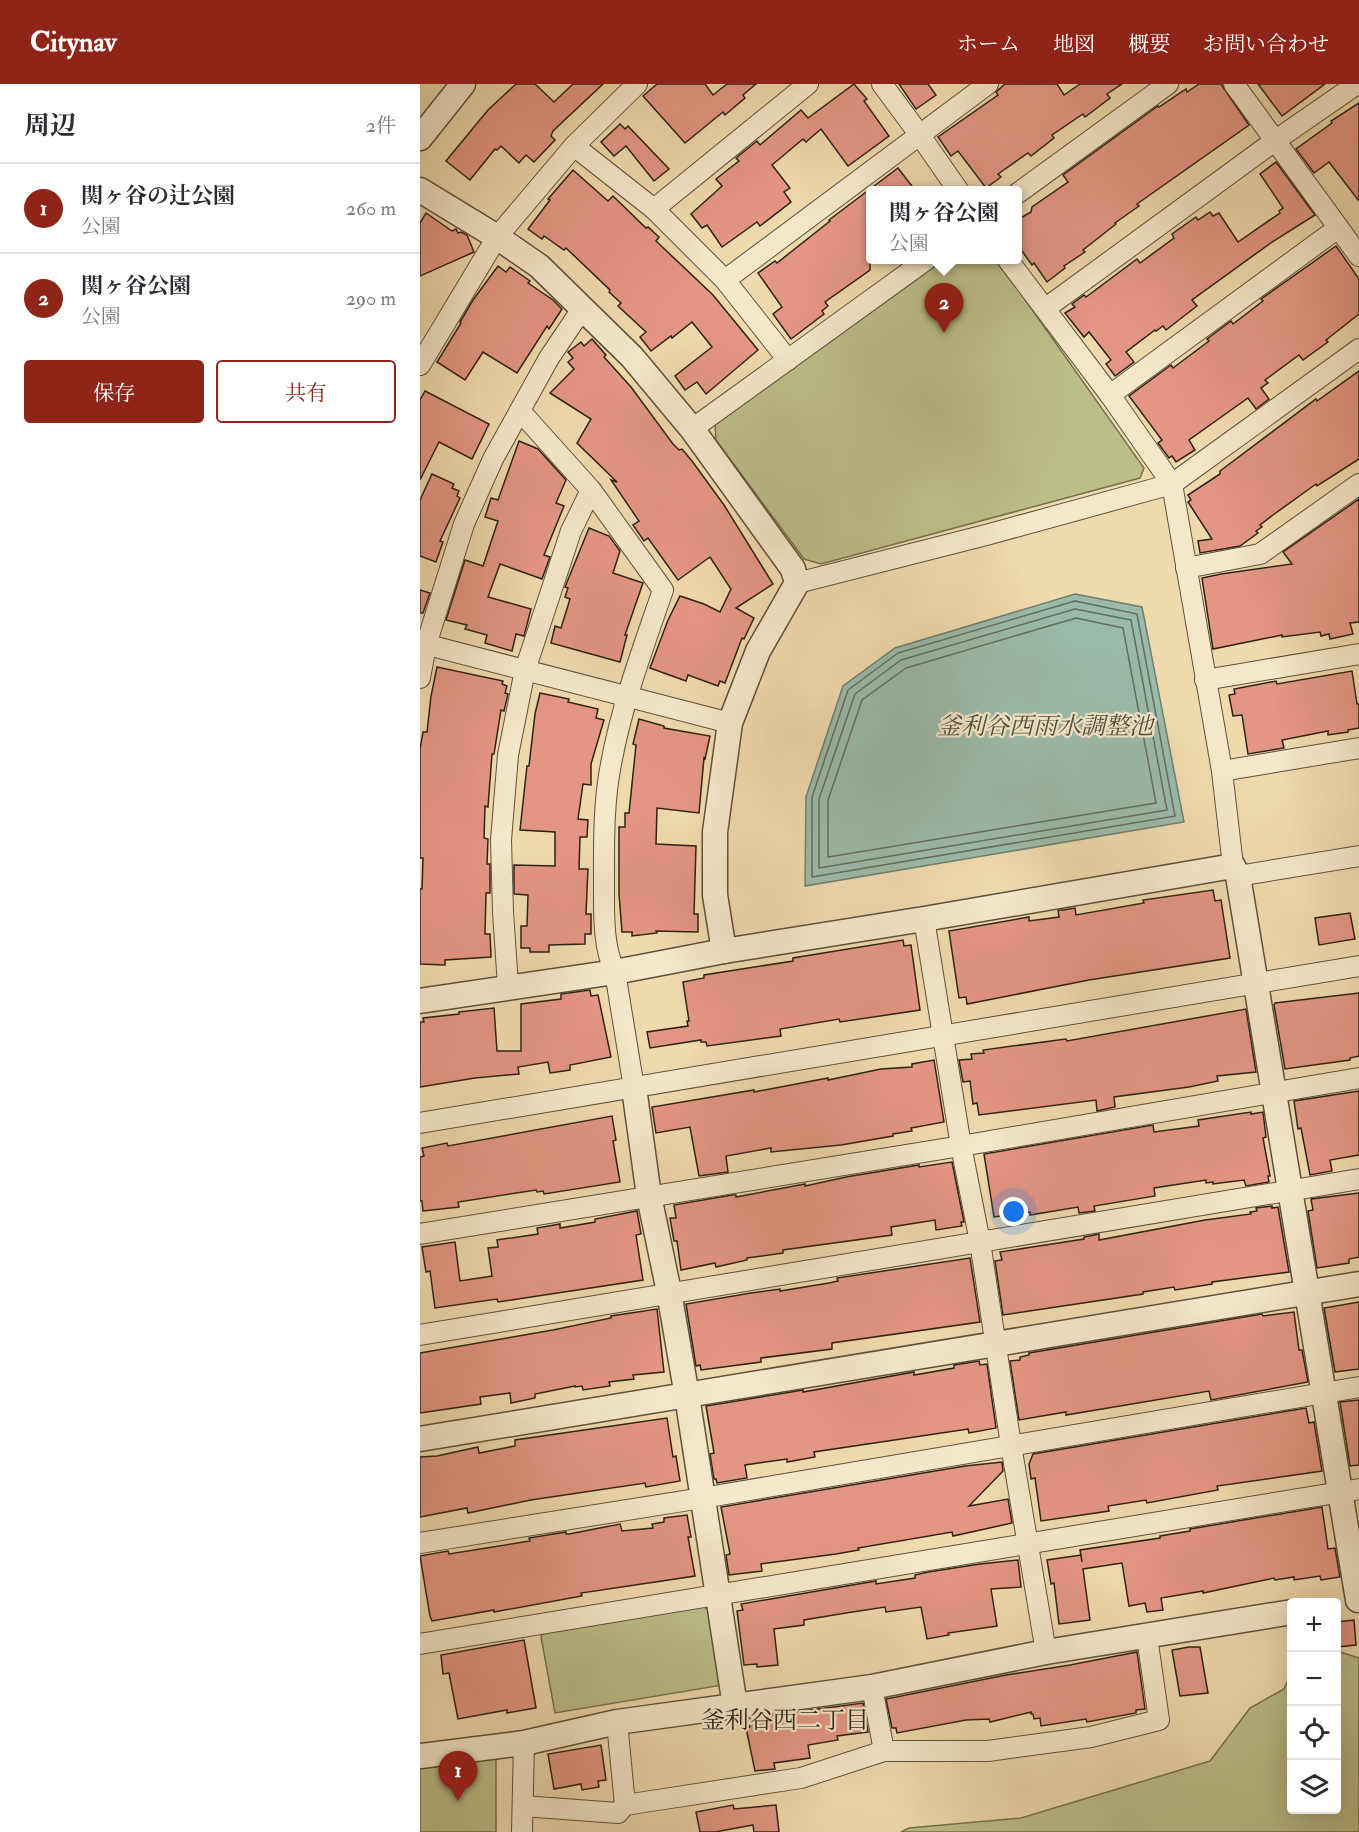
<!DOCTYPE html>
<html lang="ja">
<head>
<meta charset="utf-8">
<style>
	body { margin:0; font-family:"IM FELL Double Pica","Noto Serif JP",serif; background:#f7f7f7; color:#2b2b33 }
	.controls { position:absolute; right:18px; bottom:18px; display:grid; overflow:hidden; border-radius:6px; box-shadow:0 6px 24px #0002 }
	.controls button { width:54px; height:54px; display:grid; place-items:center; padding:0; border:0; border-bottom:2px solid #e1e1e2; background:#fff; color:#2b2b33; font:30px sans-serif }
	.you { position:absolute; left:594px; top:1128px; width:21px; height:21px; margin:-15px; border:4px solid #fff; border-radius:50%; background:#1a73e8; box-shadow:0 0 0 9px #1a73e833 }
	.badge { display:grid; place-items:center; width:39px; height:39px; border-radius:50%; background:#8f2418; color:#fff; font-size:20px; font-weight:700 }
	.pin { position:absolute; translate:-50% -50px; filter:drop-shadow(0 2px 3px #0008) }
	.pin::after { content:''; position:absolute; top:32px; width:21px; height:18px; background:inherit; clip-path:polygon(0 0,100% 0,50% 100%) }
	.popup { position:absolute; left:446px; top:102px; width:156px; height:78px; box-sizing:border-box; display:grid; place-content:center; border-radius:6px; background:#fff; filter:drop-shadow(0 2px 4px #0005); font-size:20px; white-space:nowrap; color:#7c7c81 }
	.popup b { font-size:22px; color:#2b2b33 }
	.popup::after { content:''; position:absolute; left:50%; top:100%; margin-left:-12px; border:12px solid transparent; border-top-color:#fff }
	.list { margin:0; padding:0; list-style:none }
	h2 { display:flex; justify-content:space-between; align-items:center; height:78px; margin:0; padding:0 24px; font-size:26px }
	h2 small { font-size:20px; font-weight:400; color:#7c7c81 }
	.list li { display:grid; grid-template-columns:39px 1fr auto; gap:18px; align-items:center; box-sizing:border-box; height:90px; padding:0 24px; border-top:2px solid #e1e1e2 }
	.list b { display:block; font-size:22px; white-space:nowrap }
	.list p { margin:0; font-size:20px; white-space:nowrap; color:#7c7c81 }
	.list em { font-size:20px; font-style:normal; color:#7c7c81 }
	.actions { display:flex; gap:12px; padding:18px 24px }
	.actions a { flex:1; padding:14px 0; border:2px solid #8f2418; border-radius:6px; text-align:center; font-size:21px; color:#8f2418 }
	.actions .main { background:#8f2418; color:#fff }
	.icon { flex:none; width:33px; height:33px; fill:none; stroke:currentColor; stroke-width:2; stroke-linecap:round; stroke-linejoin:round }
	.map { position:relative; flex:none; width:939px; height:1748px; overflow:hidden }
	header { display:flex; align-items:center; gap:36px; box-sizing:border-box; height:84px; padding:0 30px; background:#8f2418; color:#fff }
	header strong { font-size:28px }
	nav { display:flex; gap:33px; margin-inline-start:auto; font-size:21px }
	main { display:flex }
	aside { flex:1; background:#fff }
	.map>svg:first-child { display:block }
	.green { fill:#bcbe88; stroke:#75704f; stroke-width:1.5 }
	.water { fill:#9abbab; stroke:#6f7e6f; stroke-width:1.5 }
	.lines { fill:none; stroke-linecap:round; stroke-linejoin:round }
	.shore { stroke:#646e60; stroke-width:1.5 }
	.building { fill:#e49684; stroke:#2e2216; stroke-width:1.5 }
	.minor-casing { stroke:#5e503c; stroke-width:22 }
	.tertiary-casing { stroke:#5e503c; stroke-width:27 }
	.minor { stroke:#f5e7ca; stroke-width:20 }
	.tertiary { stroke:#f5e7ca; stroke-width:24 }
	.labels { text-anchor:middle; stroke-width:4.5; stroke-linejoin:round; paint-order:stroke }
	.water-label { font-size:24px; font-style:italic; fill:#4e5043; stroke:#f5e7ca }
	.neighbourhood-label { font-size:24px; fill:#2e2216; stroke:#f5e7ca }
</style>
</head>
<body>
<header>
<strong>Citynav</strong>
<nav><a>ホーム</a><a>地図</a><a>概要</a><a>お問い合わせ</a></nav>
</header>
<main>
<aside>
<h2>周辺<small>2件</small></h2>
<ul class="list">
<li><span class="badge">1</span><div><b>関ヶ谷の辻公園</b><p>公園</p></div><em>260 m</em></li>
<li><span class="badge">2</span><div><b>関ヶ谷公園</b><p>公園</p></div><em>290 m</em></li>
</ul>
<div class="actions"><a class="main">保存</a><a>共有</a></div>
</aside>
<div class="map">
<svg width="939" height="1748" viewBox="0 0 939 1748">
	<rect width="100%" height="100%" fill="#efdaad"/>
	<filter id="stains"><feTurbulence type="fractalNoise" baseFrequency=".00333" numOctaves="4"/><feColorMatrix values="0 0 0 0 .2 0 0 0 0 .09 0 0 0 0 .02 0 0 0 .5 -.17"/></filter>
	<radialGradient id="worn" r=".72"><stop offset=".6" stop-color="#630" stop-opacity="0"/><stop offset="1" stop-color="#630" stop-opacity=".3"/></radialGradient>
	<g class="green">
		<path d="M517,176H577L724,384L720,394L401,480L384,475L296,356L295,340Z"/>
		<path d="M281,1521L292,1528L303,1601L135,1629L121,1553L123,1549Z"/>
		<path d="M917,1564L920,1568L939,1574V1748H481L489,1744L601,1734L790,1677L830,1624L864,1605L871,1589L872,1726H916Z"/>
		<path d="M76,1673V1748H0V1685Z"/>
	</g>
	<path class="water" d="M655,510L722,523L764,738L385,802L386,713L423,602L475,564Z"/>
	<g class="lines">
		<g class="shore">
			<path d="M655,517L717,530L755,732L392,793V713L428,606L478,569Z"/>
			<path d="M655,525L711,536L747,726L399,784V715L435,610L481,576Z"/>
			<path d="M656,534L703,544L736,719L408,773V716L442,616L486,584Z"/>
		</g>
	</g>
	<g class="building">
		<path d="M96,0H115L134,18L153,0H183L133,47L131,52L135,56L114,78L106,71L99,79L81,62L77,66L75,65L50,96L26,77L68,26Z"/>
		<path d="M237,0H285L293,11L307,0H336L323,11L325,14L305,31L303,28L265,59L223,12Z"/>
		<path d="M434,0L447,15L444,17L469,52L428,82L401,45L386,58L383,55L352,81L370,104L364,108L371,118L340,142L337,138L302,163L287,141L282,144L271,130L302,102L296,95L319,77L316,74L337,57L340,61L381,26L388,34Z"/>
		<path d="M479,0H508L516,11L496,25Z"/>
		<path d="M585,0H637L644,11L660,0H702L687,10L690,14L665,33L663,30L632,51L634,54L611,72L608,69L578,90L581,93L566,104L538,67L531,72L518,53L578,11L576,8Z"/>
		<path d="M779,0H801L829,41L717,120L719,122L695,139L696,140L663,166L665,168L644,182L645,184L627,198L614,179L612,181L597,160V136L611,128L612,123L648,98L643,91L738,22L739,23L766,5L767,8Z"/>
		<path d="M838,0H905L862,32Z"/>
		<path d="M939,19V117L909,78L894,89L876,65L912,39L911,37Z"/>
		<path d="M200,40L205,45L208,42L249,85L234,97L206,62L194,72L181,58Z"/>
		<path d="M856,78L895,131L852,158L772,216L777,222L746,246L743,242L736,247L735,246L706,268L714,278L695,292L686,280L691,276L669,248L664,253L645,229L655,223L652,220L664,211L666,213L717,175L720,179L754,154L752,150L776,133L778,136L790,128L793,132L799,129L818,158L860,129L859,127L863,124L840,90Z"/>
		<path d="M478,84L495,106H450V186L405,218L408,222L402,227L404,230L371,255L353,230L362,223L338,189L355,177L357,179L410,137L409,136Z"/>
		<path d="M153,86L188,117L193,112L226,144L228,143L239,153L236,157L293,211L338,266L286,310L277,298L265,306L255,292L292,263L272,238L252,254L251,252L231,267L220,253L226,248L198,222L201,219L189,208L190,206L146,164L144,166L124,152L122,155L108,145L130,116L128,115Z"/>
		<path d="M6,129L32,147L36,145L38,149L41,148L47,151L54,168L0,192V139Z"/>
		<path d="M916,162L939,195V230L906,256L908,258L883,276L879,271L845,296L848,299L841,304L849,315L836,325L828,314L769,356L775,366L756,378L752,372L749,374L738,359L742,356L709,312L751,281L753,284L789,257L787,255L811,237L813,240L843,217L841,215Z"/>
		<path d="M78,182L86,188L90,183L110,197L108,199L133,216L142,225L129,245L127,242L97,289L63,268L45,296L17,278L41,239L40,238L53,216Z"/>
		<path d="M172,255L186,271L184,273L211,303L253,360L259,366L262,365L272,377L304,421L353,500L316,524L334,534L324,555L322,554L305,599L300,597L298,602L268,591L266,597L230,584L248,536L260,512L284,520L300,528L311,505L290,473L258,496L228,454L224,457L213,441L219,437L191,396L197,398L157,359L171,335L130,309L154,285L148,278L153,274L148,268L161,258L164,262Z"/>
		<path d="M939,287V375L897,402L896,400L853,431L840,441L842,443L836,447L838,449L820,462L780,469L778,457L792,455L768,418L771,416L768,411L800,390V387L896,315L897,317Z"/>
		<path d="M5,307L69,340L52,375L19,358L0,396V316Z"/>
		<path d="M99,357L118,365L146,396L136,419L144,422L124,471L130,473L122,495L80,480L68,513L111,525L104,552L96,550L92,567L65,559L67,551L45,545L47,541L26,536L45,476L63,482L78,437L65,433L71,414L78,416Z"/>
		<path d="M12,390L34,400L32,404L39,407L37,412L40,414L20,457L23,458L16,478L0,472V416Z"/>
		<path d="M939,415V538L930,539L933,550L910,555L909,550L901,552L900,548L862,553V551L793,565L782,494L801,490L872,480L863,468Z"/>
		<path d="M169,444L189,452L200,467L193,489L223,499L205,551H207L200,578L131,559L135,542L141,544L150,515L145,513L148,504L145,503Z"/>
		<path d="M0,506L10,509L3,529H0Z"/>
		<path d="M17,583L83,597L82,600L87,602L85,609L88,610L84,627L81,626L74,670H72L68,723L65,722L64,754L68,755L67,780H70V809H66L65,850H70L71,873L25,876V881L0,880V805H2L3,774H0V665L3,648H7L11,612Z"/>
		<path d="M932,587L937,620H939V644L928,646V648L908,651V647L862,656L864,664L828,670L822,631L813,632L809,611L815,610L814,605L856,597L857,600Z"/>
		<path d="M120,609L149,615L148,618L178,625L176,634L184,636L171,680V701L163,700L158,735L168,736L167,753H160L159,785H168L166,830H171V850H165V860L129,861V868H110V864H101V842H107L108,811L94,810V781L135,782V748L100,746L107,682H109L115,630Z"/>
		<path d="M219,635L244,642V644L290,652L285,675L284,674L279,729L237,724L236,760L276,762L274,830H278V848L236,847L237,849L212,852V848H202L199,810V743H205V729H209L216,661L213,660Z"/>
		<path d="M793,806L795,817L801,816L810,874L669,896L547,920L546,913L539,914L529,847L609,833V837L639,833L638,826H643L655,824L656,831L724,819L723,816Z"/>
		<path d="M930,829L935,855L899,861L895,834Z"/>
		<path d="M483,856L484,862L491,861L500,926L420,938L419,935L360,945L361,952L287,962L286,958H281V956L230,964L227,948L268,942L267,937H269L263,898L284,894V891L373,877V874Z"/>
		<path d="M170,906L171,912L178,911L191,973L150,981V986L130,989L128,978L98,983L99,990L55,994L0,1003V938H4L3,934L39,930V928L74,924L77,967H101V920L141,915V910Z"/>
		<path d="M939,909V972L930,974V976L865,985L854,921L855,919Z"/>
		<path d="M826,925L836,988L797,992L798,997L769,1003L694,1013L695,1023L677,1027L676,1016L559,1031L557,1019L553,1020L550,997L543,998L539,976L552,975L551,970L564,969L563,966L646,955L647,957Z"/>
		<path d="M514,976L524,1038L491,1044L492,1047L473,1050V1052L421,1061L351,1068V1064L306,1072L308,1088L279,1092L270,1043L236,1049L232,1023L334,1006V1008L408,994V996L461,985L492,983V980Z"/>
		<path d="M939,1007V1071L910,1076L912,1087L890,1091L881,1044L878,1045L874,1017Z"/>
		<path d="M831,1028V1030L843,1028L846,1053L843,1054L850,1092H848L849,1098L826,1102L824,1096L793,1100V1098L786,1099V1096L734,1104L735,1112L674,1122L675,1127L659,1129L658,1123L610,1131V1128L574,1133L564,1070L733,1041L734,1048L779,1042L778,1036Z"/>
		<path d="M192,1032L196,1056L193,1057L200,1098L124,1110L123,1107L117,1108L116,1106L38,1118L39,1123L3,1127L2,1117H0V1073L4,1072L2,1064L27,1059L28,1062Z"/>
		<path d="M532,1078L544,1138H541L542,1142L516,1146L515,1136L471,1143L472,1151L363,1166V1169L327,1174V1176L296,1183L295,1179L261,1186L257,1157H254L250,1134H256L254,1121L312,1111H316V1113L385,1100V1102L426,1093L499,1081V1083Z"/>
		<path d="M939,1109V1173L929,1175V1179L897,1184L888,1127L893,1126L891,1115Z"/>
		<path d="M852,1122V1124L858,1123L869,1188L792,1198V1200L755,1206L754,1203L723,1208V1210L583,1231L575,1177L582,1176L580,1168L664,1155V1153L679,1150V1156L785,1136L831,1130L830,1128L837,1127L836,1124Z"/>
		<path d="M217,1127L221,1150L216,1151L223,1196L78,1218L77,1215L15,1224L10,1187L6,1188L2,1163L35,1158L40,1197L72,1192L68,1164L78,1163L77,1156L118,1150L117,1144L140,1140V1144L175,1138V1135Z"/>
		<path d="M550,1174L560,1238L412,1259V1265L341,1274V1278L281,1286L280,1281L276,1282L266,1220L331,1209L360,1205V1207L409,1199L418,1197L417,1194Z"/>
		<path d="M939,1218V1285L915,1288L904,1224Z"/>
		<path d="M237,1225L244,1288L213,1291L214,1295L189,1298L190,1302L163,1306L162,1302L155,1303V1302L115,1310V1314L91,1319L90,1309L60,1313L61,1320L0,1329V1269L133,1246L191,1234V1232Z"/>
		<path d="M874,1228L879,1266H882L888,1298L791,1316L789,1307L646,1331V1328L599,1336L590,1277L600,1276V1273L609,1271V1269L842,1230L843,1232Z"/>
		<path d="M559,1277L560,1281L567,1280L576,1344L549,1349L548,1345L394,1368L395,1373L367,1378V1375L325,1381L327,1394L297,1399L296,1395H294L290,1370L294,1369L286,1322L383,1306V1308L494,1288V1291L534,1284V1281Z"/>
		<path d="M939,1316V1381L930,1382L920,1318Z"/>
		<path d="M886,1324L889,1339L894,1338L902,1387L797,1402L798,1406L727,1419L726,1416L688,1422L689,1427L621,1437L615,1394L611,1395L609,1380L613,1370Z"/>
		<path d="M247,1334L253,1373L256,1372L260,1397L226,1403L225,1399L111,1416L48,1429L47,1424L0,1433V1373L17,1372L58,1363L59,1369L95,1362V1356Z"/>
		<path d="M582,1378L583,1387L549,1422L588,1415L592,1439L533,1452L532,1448L438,1464L439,1466L416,1470L341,1480L342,1487L309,1491L306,1471L310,1470L301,1423L545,1382Z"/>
		<path d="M902,1423L908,1465L915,1464L920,1493L901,1496L900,1492L874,1496V1493L855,1496L854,1494L783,1509V1507L741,1514L743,1526L727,1528L725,1519L709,1522L702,1479L663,1485L670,1536L639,1540L634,1499L631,1500L627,1476L661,1471L662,1478L660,1466L740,1454V1452L770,1447V1445Z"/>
		<path d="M267,1431L271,1453H268L275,1492L161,1509L162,1512L74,1528V1526L12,1537L10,1532L0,1472L28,1467L29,1470L110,1457L109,1454L146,1448V1450H149L200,1440L202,1447L233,1444L232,1440L244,1438V1434Z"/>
		<path d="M598,1476L601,1503L571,1505L577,1542L528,1549L529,1551L507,1555L501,1523L466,1528L465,1523L426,1529L384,1536V1541L354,1545L358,1581L337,1583V1580L324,1581L317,1527L323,1526L321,1520L456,1497V1500L495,1494V1491L508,1488L560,1480Z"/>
		<path d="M934,1536L936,1561L918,1563L916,1538Z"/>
		<path d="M104,1556L116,1624L87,1629V1626L38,1635L29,1589L23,1590L21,1571Z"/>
		<path d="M769,1563H780L788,1609L760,1612L752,1566Z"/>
		<path d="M717,1568L725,1625L716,1626V1629L667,1638L666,1635L621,1642L620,1634L614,1635L613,1630H611V1628L570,1638L569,1635L546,1636L477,1649L476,1644H472L466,1615L586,1591L650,1581Z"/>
		<path d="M443,1619L448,1648L417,1652L418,1656L388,1661L390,1674L354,1679L355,1685L335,1687L326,1644L330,1643L328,1634Z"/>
		<path d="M181,1661L186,1696L178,1697L179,1703L162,1706L161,1700L134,1705L128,1670Z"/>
		<path d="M313,1721L314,1725L356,1721L359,1748H334L333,1741L295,1748H280L276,1728Z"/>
	</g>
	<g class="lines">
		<defs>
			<g id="minor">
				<path d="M462,0L499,50L538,106"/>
				<path d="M814,0L939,172"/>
				<path d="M154,62L234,125L305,196L368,276"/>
				<path d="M598,109L748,0"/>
				<path d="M234,125L388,0"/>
				<path d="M588,176L690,311L752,400L802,687L813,782"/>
				<path d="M305,196L568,0"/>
				<path d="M626,224L856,56L937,0"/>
				<path d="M0,281L77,153L154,62L217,0"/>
				<path d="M690,311L918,144"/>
				<path d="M101,328L171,406L243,506C223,564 202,620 191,680C183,720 184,763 184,803C184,831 183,863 195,888L214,1004"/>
				<path d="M272,345L506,176"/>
				<path d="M766,484L840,470L939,400"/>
				<path d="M377,499L566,451L752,400L939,265"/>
				<path d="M0,559L310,639"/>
				<path d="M0,594L6,561L44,440L73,375L129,274L162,225"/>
				<path d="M785,596L939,570"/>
				<path d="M802,687L939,664"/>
				<path d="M818,792L939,772"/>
				<path d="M504,835L541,1062L560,1158L591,1361L626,1568"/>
				<path d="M88,902L83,828L81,756L88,671L105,586L151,447L171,406"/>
				<path d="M0,1039L939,882"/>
				<path d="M0,1150L541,1062L939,994"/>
				<path d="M0,1251L939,1095"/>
				<path d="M0,1459L282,1414L939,1303"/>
				<path d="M0,1560L939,1405"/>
				<path d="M452,1603L464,1667"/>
				<path d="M197,1638L205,1721L381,1694L464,1667H568L671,1653L739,1636L727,1553"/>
				<path d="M103,1722L198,1729L205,1721"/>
				<path d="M102,1748L104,1659"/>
			</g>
			<g id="tertiary">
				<path d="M0,54L43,0"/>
				<path d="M0,106L77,153L119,182L212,273L272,345L373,485L377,499L338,567L310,639L295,748V811L304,867"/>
				<path d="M0,917L195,888L304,867L504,835L813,782L818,792L938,1516"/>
				<path d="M214,1004L229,1112L249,1208L267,1312L315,1622"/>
				<path d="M0,1355L939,1200"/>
				<path d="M0,1672L104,1659L197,1638L452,1603L626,1568L872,1528"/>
			</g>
		</defs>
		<use href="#minor" class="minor-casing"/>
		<use href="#tertiary" class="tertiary-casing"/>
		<use href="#minor" class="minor"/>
		<use href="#tertiary" class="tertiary"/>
	</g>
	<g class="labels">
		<g class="water-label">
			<text x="625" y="650">釜利谷西雨水調整池</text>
		</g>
		<g class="neighbourhood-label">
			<text x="365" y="1644">釜利谷西二丁目</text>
		</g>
	</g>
	<rect width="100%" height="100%" filter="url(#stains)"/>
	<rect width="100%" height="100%" fill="url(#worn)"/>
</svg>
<div class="controls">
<button>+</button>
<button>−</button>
<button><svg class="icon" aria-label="locate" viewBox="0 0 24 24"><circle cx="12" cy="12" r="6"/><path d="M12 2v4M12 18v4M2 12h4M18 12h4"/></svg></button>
<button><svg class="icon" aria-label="layers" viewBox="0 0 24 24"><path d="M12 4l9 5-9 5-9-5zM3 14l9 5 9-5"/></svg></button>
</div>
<div class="you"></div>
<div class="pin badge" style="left:38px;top:1717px">1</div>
<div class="pin badge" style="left:524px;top:249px">2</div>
<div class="popup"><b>関ヶ谷公園</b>公園</div>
</div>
</main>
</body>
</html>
